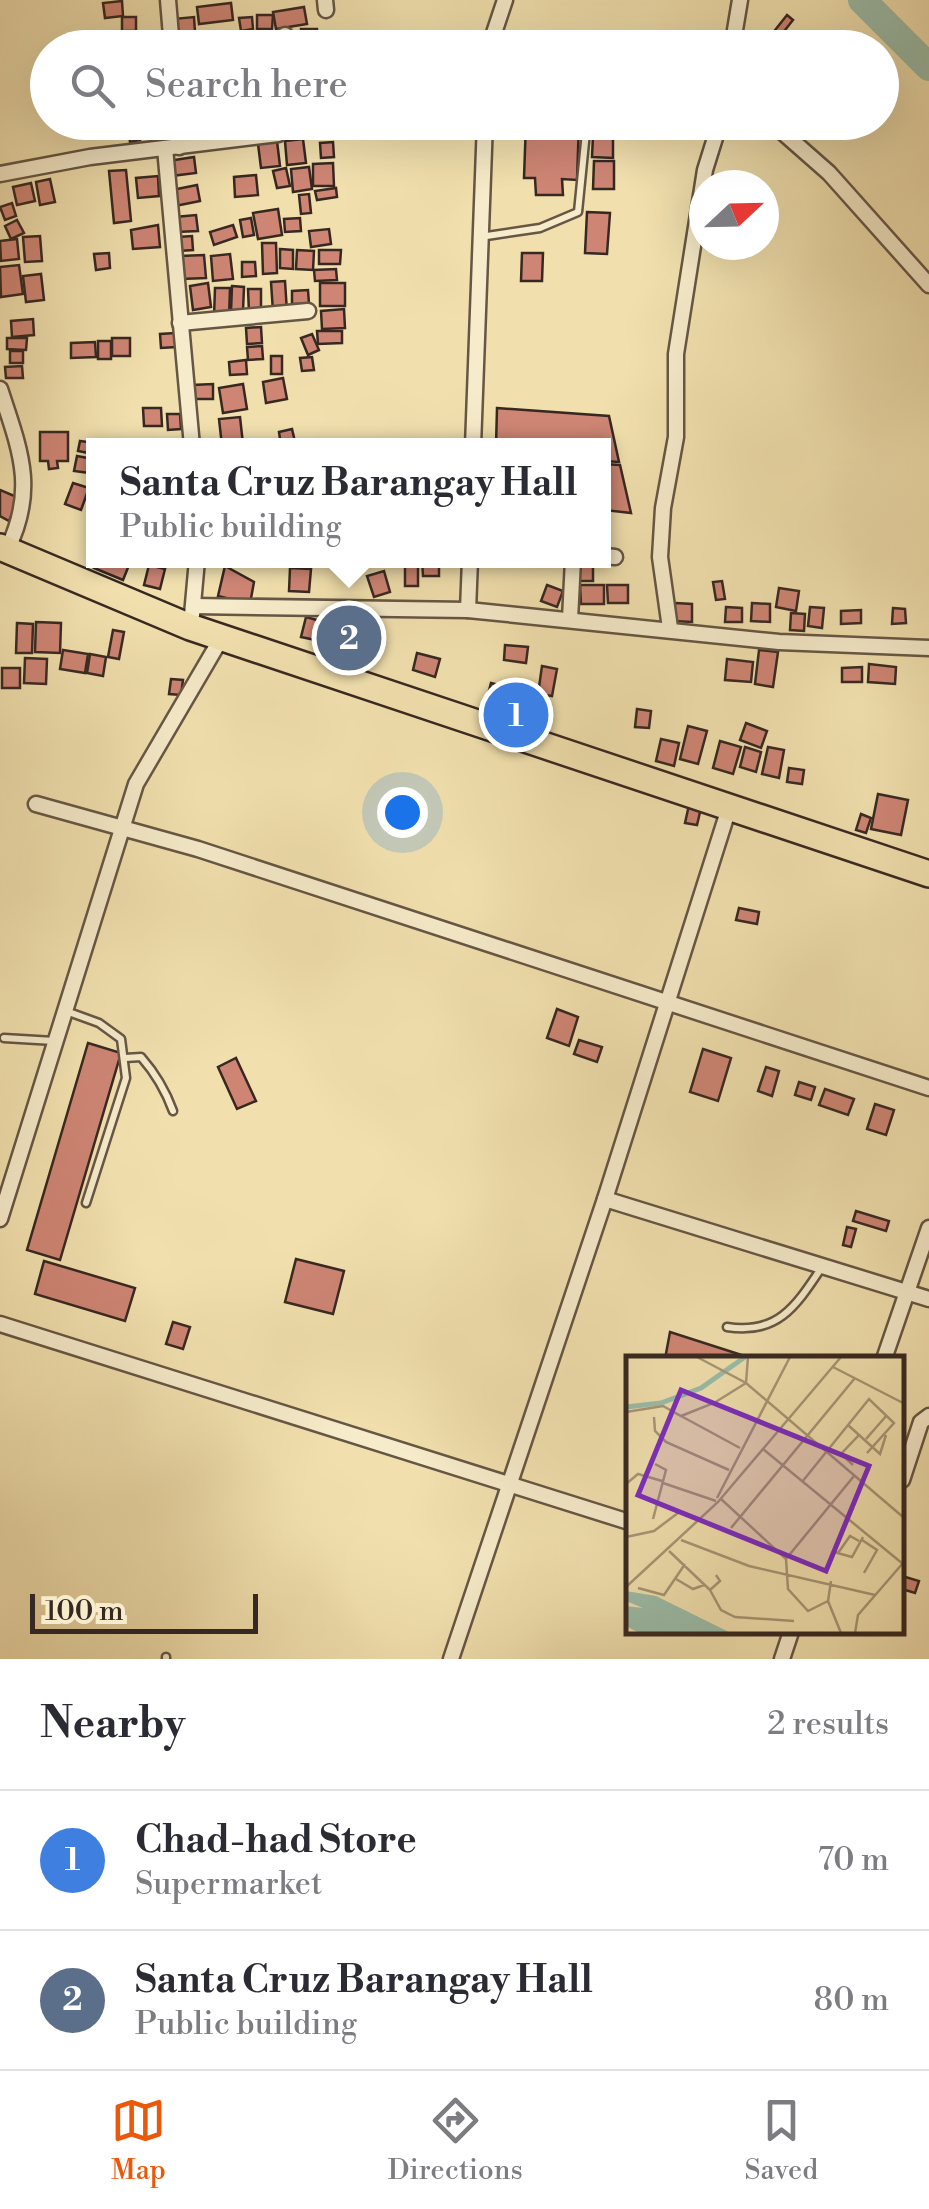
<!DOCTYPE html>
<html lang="en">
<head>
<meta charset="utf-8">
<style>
	body { margin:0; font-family:"Libre Bodoni",serif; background:#f7f7f7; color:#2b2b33 }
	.compass { position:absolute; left:689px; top:170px; width:90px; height:90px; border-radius:50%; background:#fff; box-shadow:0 10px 40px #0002; rotate:68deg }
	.scale { position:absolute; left:30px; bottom:25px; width:228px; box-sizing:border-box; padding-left:10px; border:5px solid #372821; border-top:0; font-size:28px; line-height:35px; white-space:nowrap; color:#372821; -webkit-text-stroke:8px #f6ebca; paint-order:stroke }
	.you { position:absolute; left:402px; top:812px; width:35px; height:35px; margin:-25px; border:8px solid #fff; border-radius:50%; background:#1a73e8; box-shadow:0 0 0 15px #1a73e833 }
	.badge { display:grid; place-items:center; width:65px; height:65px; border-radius:50%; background:#ea580c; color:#fff; font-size:32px; font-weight:700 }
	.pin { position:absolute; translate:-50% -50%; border:5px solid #fff; box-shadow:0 2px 10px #0006 }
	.popup { position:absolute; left:86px; top:438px; width:525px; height:130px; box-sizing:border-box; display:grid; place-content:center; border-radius:0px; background:#fff; filter:drop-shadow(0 2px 8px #0005); font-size:32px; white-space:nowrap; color:#7c7c81 }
	.popup b { font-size:38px; color:#2b2b33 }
	.popup::after { content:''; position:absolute; left:50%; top:100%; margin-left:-20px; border:20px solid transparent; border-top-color:#fff }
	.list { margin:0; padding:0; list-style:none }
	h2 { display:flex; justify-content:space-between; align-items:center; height:130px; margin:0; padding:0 40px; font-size:42px }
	h2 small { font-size:32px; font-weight:400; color:#7c7c81 }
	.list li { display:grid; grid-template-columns:65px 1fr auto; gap:30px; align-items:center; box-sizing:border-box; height:140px; padding:0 40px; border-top:2px solid #e1e1e2 }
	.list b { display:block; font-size:38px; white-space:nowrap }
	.list p { margin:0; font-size:32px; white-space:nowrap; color:#7c7c81 }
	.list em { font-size:32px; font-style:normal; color:#7c7c81 }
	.icon { flex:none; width:55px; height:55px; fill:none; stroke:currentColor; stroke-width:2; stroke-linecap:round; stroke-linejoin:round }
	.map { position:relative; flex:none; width:929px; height:1659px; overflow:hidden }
	.search { position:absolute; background:#fff; box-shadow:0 10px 40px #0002; left:30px; right:30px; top:30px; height:110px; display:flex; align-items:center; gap:25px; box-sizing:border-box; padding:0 35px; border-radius:55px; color:#7c7c81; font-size:38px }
	.sheet { height:410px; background:#fff }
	nav { display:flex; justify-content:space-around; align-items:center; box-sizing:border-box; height:140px; border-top:2px solid #e1e1e2; background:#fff; font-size:28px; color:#7c7c81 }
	nav a { display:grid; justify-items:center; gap:5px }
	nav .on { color:#ea580c }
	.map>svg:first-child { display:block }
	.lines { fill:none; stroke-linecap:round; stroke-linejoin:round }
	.river { stroke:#9bbda9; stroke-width:28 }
	.building { fill:#ce8574; stroke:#372821; stroke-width:2.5 }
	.lane-casing { stroke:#665644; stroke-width:11 }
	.street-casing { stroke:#665644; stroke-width:19 }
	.highway-casing { stroke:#372821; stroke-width:30 }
	.lane { stroke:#f6ebca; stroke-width:6 }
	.street { stroke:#f6ebca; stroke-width:14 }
	.highway { stroke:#f1e0ae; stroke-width:25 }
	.inset-river { fill:none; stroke:#9bbda9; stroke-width:5 }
	.inset-road { fill:none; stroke:#a79676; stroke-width:2.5 }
	.view { fill:#7b2cbf; fill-opacity:0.15; stroke:#7b2cbf; stroke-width:5 }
	.inset-edge { fill:none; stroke:#372821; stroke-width:5 }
</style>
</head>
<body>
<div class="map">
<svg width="929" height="1659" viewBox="0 0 929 1659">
	<rect width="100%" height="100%" fill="#f1e0ae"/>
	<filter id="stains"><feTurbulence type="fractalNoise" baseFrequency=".002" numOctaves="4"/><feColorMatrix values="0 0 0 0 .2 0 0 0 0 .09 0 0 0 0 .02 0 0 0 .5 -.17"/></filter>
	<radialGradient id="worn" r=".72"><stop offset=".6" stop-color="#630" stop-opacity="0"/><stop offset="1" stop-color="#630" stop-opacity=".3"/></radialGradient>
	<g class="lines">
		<path class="river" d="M862,0L929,67"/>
	</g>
	<g class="building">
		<path d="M122,1L123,16L105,18L103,3Z"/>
		<path d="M231,3L233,20L199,24L197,7Z"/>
		<path d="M304,7L307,24L276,29L273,12Z"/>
		<path d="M257,15H273L272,29H257Z"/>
		<path d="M787,15L793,20L774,44L768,39Z"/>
		<rect x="122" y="17" width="14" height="14"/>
		<path d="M194,17L195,32L175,34L173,19Z"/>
		<path d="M252,17L253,29L241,31L239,18Z"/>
		<rect x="301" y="29" width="16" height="15"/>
		<rect x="243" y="33" width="15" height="11"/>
		<path d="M262,33L281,34V48H262Z"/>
		<path d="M128,122H138L140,140L130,142Z"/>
		<path d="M151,122H174L173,131H151Z"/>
		<path d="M201,122H229L232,136L205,141Z"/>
		<path d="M293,122H312V137L293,138Z"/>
		<path d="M526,122H579L577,180L562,179L563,195H536L535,178H524Z"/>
		<rect x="602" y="122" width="15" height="12"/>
		<path d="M593,136H613V158L592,157Z"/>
		<path d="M303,139L306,163L287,165L285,141Z"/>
		<path d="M277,141L280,166L261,168L258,144Z"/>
		<path d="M333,142L334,157L321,158L320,143Z"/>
		<path d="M194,157L196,173L171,176L168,161Z"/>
		<path d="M594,161H614V189H593Z"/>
		<path d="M333,163L334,186H313V164Z"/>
		<path d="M309,167L312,189L293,192L291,169Z"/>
		<path d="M286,168L290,186L277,188L273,171Z"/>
		<path d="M126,170L131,221L114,223L109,171Z"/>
		<path d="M256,175L258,195L235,197L234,177Z"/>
		<path d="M158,176L159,196L138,198L136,178Z"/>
		<path d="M50,179L55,202L40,205L36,182Z"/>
		<path d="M31,183L35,201L17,205L13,187Z"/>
		<path d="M197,185L200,201L175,206L172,190Z"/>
		<path d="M336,188L337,197L317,200L315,191Z"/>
		<path d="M309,194L311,213L301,214L299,195Z"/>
		<path d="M12,203L16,216L5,220L0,207Z"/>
		<path d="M278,209L282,235L258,239L253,213Z"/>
		<path d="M587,212L610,213L607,254L585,253Z"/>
		<path d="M196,215L198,231L176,232L175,217Z"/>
		<path d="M251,218L254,235L243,237L240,220Z"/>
		<path d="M300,218L301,231L285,232L284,219Z"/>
		<path d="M17,220L24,233L11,239L5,226Z"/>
		<path d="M158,225L160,247L133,249L131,230Z"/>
		<path d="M233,225L237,237L214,245L210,232Z"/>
		<path d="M329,229L331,244L311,247L309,231Z"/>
		<path d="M40,236L42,261L25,262L23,237Z"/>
		<path d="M192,236L193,250L179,251L178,237Z"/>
		<path d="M17,239L19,259L1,261L0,241Z"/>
		<path d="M262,243H276L277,273L263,274Z"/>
		<path d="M280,249L293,250V269L280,268Z"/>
		<path d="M297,250L314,251L313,270L296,269Z"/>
		<path d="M319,250H341L340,264H319Z"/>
		<path d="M109,253L110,268L96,270L94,254Z"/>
		<path d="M522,253H543L542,281H521Z"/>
		<path d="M230,254L233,279L213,281L211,256Z"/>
		<path d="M204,255L206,278L181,279L180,256Z"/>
		<path d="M242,262H255L256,276L242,277Z"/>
		<path d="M19,265L23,294L1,297L0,267Z"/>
		<path d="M336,269L337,280L315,281L314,270Z"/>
		<path d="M41,274L44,300L26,302L23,276Z"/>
		<path d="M285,281L287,312H273L271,282Z"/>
		<path d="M208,283L211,307L193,310L190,286Z"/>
		<rect x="320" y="283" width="25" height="23"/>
		<path d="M232,286L244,287L243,311H231Z"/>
		<path d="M215,288H230L229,318L214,317Z"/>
		<path d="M248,289H261V312L249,313Z"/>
		<path d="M308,290L309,304H292V291Z"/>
		<path d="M344,309L345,328L322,329L321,311Z"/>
		<path d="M33,319L34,335L12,337L11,321Z"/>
		<path d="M261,327L262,343L247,344L246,328Z"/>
		<path d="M317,331H342V343L318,344Z"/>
		<path d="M175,333L176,347L161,348L160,334Z"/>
		<path d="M312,334L319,350L308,355L301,338Z"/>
		<path d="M7,338H27L26,350L7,349Z"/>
		<rect x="112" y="338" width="18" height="18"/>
		<rect x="98" y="341" width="13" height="18"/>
		<path d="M95,342L96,357L71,358V343Z"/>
		<path d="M262,346L263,359L248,360L247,347Z"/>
		<rect x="10" y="351" width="13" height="12"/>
		<rect x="271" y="356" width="11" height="18"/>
		<path d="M312,357L314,370L302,371L300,358Z"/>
		<path d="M246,360L247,374L230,375L229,362Z"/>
		<path d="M22,366L23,378H6L5,367Z"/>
		<path d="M283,378L287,399L266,403L263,382Z"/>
		<path d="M213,384V399H193L192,385Z"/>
		<path d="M243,384L247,409L223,413L219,388Z"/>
		<path d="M143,408H161L162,426H144Z"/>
		<path d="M497,408L609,416L619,462L604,461V446H496Z"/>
		<path d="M167,414H180L181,429L168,430Z"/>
		<path d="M240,417L243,444L222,446L219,419Z"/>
		<path d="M292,429L296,446H281L279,432Z"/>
		<path d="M40,432H68V461H57L58,468L49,469L48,461H40Z"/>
		<path d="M80,441L96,443L94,454L78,451Z"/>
		<path d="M77,456L93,459L90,473L74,471Z"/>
		<path d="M604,464L620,465L631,513L604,510Z"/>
		<path d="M73,483L89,488L81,510L65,504Z"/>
		<path d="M0,490L19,498L9,521L0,516Z"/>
		<path d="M97,560H131L123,580L94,568Z"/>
		<path d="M422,560H439V576H423Z"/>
		<rect x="405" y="564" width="13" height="22"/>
		<rect x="578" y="564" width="15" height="17"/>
		<path d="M149,565L165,569L160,589L144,585Z"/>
		<path d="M225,566L254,582L250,604L218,596Z"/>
		<path d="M290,568L311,569L309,592L289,591Z"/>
		<path d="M384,571L390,592L374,597L367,576Z"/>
		<path d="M722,581L725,599L716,600L713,582Z"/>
		<path d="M547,585L563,591L557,607L541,601Z"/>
		<path d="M580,585H604V604H581Z"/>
		<path d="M607,585H628V603H608Z"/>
		<path d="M779,588L799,591L796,611L776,607Z"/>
		<path d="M675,603L692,604V622L674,621Z"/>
		<path d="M752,603L770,604V622L751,621Z"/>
		<path d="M726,607L742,608V622H725Z"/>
		<path d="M810,607L824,608L822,628L808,626Z"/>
		<path d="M893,608L905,609L906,623L892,624Z"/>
		<path d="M861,610V623L841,624V611Z"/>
		<path d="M791,613L805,614L804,631L790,630Z"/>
		<path d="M306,617L324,622L320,641L301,637Z"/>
		<path d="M36,622L61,623L60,653L35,652Z"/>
		<path d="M17,623L33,624L32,653H16Z"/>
		<path d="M113,630L124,632L119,659L108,657Z"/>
		<path d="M505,645L528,647L526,663L504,660Z"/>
		<path d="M63,650L88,654L85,673L60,669Z"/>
		<path d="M759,650L778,652L773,687L755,684Z"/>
		<path d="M417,653L440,659L435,677L413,670Z"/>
		<path d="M90,654L106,657L103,676L87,673Z"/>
		<path d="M25,658L47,659L46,684L24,683Z"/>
		<path d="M727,659L753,662L751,682L725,680Z"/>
		<path d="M869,664L896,667L895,684L868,682Z"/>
		<path d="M542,666L557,669L552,696L538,694Z"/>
		<path d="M862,667V682H842V668Z"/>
		<rect x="2" y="668" width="18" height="20"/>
		<path d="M171,679L183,680L181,695L169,694Z"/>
		<path d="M491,683L506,687L502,702L487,698Z"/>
		<path d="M523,703L543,706L541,721L521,719Z"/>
		<path d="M637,709L651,711L649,728L635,727Z"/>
		<path d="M746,723L767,731L761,748L740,740Z"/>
		<path d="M688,726L707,731L698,764L680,759Z"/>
		<path d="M661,739L679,743L674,766L656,761Z"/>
		<path d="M720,741L741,747L733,774L713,768Z"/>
		<path d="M745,747L761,752L756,772L740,767Z"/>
		<path d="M768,747L784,750L779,778L762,774Z"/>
		<path d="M789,768L804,770L802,784L787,782Z"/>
		<path d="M878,794L908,800L901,835L871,829Z"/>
		<path d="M689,805L701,808L697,825L685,823Z"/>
		<path d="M861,814L871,818L866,833L856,830Z"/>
		<path d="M739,908L759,912L757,924L736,920Z"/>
		<path d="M557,1009L578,1017L569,1046L547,1038Z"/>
		<path d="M579,1040L602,1047L597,1062L574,1054Z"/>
		<path d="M88,1043L121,1053L60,1260L27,1250Z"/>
		<path d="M703,1049L731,1058L718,1101L690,1092Z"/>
		<path d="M236,1058L256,1101L237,1109L218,1067Z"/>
		<path d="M766,1067L779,1071L772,1096L758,1091Z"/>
		<path d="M799,1082L815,1087L811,1100L795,1095Z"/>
		<path d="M825,1089L854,1099L848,1115L819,1105Z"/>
		<path d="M875,1104L894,1110L886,1135L867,1129Z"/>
		<path d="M856,1211L889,1221L886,1231L853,1221Z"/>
		<path d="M847,1227L856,1229L851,1247L843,1245Z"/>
		<path d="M296,1259L344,1271L333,1314L285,1302Z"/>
		<path d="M44,1261L135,1288L125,1321L35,1294Z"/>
		<path d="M173,1322L190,1327L183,1349L166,1344Z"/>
		<path d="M670,1332L754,1359H665Z"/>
		<path d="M902,1576L919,1581L915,1593L902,1589Z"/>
	</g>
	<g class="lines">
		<defs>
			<g id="lane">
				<path d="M480,237L540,228L578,212L587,122"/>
				<path d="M66,1011L99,1023L121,1039L126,1078L86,1203"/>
				<path d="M4,1038L54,1041"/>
				<path d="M125,1058L141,1057C156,1074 165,1089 173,1111"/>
				<path d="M727,1327C778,1335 796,1306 822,1267"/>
				<path d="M166,1657V1659"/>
			</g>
			<g id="street">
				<path d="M168,0L172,48"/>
				<path d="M325,0L326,10"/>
				<path d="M285,48V35"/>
				<path d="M489,48L505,0"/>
				<path d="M732,48L740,0"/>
				<path d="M177,122L179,147"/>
				<path d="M771,122L829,173L929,285"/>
				<path d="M165,148L192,446"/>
				<path d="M0,174L90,157L278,134L283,122"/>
				<path d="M180,323L308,311"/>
				<path d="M0,389C20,450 37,489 7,550"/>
				<path d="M473,446L485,122"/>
				<path d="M604,556L615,557"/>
				<path d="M194,606L468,610L779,642L929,648"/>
				<path d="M468,610L470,560"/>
				<path d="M192,615L197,560"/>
				<path d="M570,619L573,560"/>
				<path d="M670,628L660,557L663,508L676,437V354L705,170L720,122"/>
				<path d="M36,804L198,849L929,1088"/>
				<path d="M605,1199L929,1299"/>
				<path d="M0,1219L136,784L222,637"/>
				<path d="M0,1324L629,1522"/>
				<path d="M884,1359L929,1228"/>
				<path d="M902,1480L921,1422L929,1416"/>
				<path d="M451,1659L605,1199L730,805"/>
				<path d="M782,1659L791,1632"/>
			</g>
			<path id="highway" d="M0,547L190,627L929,874"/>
		</defs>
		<use href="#lane" class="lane-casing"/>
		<use href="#street" class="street-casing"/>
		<use href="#highway" class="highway-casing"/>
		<use href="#lane" class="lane"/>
		<use href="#street" class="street"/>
		<use href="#highway" class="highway"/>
	</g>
	<g transform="translate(626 1356)">
		<rect width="278" height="278" fill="#f1e0ae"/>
		<path d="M0,235L30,240L105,277H13L0,270V250L17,252L0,245Z" fill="#9bbda9"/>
		<path class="inset-river" d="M0,51L35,47L75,32L119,1"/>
		<path class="inset-road" d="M71,1L120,27L277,161M207,11L277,47M0,56L37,50L55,60L88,47L120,27L122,1M55,60L114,92M28,61L29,75L40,86L103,114M222,69L254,98L260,79M240,83L261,59M137,93L277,208M227,109L215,98L233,79M176,126L243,43L268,67L241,97M37,127L90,145M0,128L12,118L36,125M91,142L164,1M95,143L160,203M32,148L75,163M27,163L40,114L29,108M105,172L229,22M0,181L28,175L52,157M55,184L123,210L249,239M236,184L251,194L238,217M43,195L84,234L94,225L90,219M208,196L226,201L237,181M212,197L224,180L233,185M50,223L67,233L78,229M205,225L202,245L215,277M0,231L92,146L215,1M12,232L38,239L59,208M84,234L95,254L109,261L168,265M202,245L182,255L162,233L160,203L228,120M229,277L232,259L277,207"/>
		<path class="view" d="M55,34L243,110L200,215L12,139Z"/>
		<rect width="278" height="278" class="inset-edge"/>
	</g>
	<rect width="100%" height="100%" filter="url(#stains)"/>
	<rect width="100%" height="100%" fill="url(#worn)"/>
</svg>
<svg class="compass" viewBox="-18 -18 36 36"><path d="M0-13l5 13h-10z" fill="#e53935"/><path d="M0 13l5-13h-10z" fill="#7c7c81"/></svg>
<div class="scale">100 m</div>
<div class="you"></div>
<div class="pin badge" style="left:516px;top:715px;background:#3f7fe0">1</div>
<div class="pin badge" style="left:349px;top:638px;background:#5c6f8a">2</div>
<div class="popup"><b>Santa Cruz Barangay Hall</b>Public building</div>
<div class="search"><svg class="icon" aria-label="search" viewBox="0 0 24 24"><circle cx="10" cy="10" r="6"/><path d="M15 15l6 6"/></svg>Search here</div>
</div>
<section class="sheet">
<h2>Nearby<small>2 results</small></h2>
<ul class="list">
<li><span class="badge" style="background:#3f7fe0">1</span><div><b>Chad-had Store</b><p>Supermarket</p></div><em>70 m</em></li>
<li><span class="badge" style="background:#5c6f8a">2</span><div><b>Santa Cruz Barangay Hall</b><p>Public building</p></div><em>80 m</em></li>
</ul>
</section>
<nav>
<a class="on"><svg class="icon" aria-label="map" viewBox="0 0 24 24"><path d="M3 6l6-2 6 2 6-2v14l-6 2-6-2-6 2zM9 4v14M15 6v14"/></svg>Map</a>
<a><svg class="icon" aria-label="directions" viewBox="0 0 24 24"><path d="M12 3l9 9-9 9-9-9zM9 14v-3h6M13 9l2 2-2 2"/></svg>Directions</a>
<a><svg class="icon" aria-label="saved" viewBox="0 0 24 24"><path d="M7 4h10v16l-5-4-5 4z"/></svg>Saved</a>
</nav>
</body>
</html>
